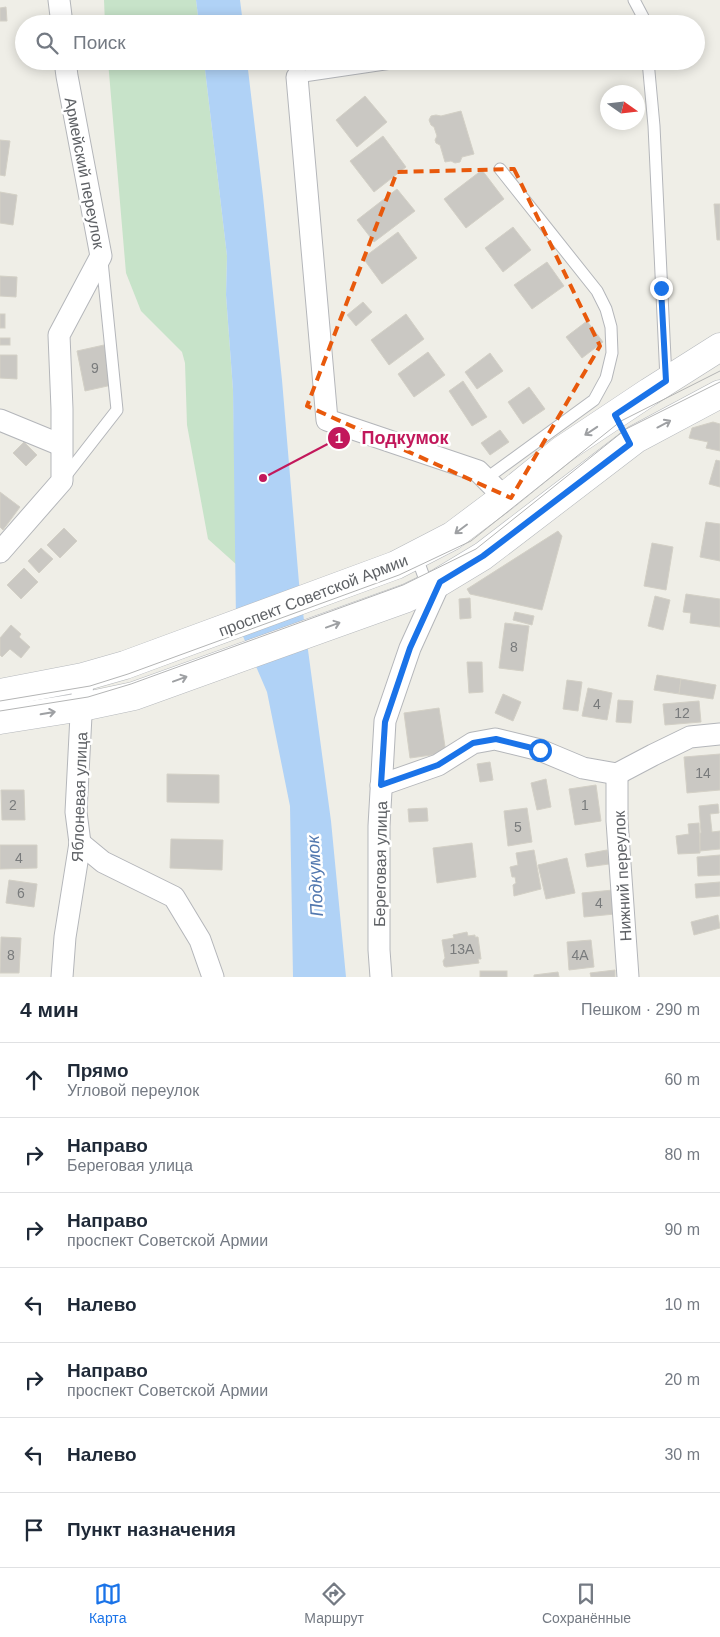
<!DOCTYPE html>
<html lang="ru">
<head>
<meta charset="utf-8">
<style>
	body { margin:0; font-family:Helvetica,sans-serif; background:#f6f6f7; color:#1f2937 }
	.compass { position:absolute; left:600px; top:85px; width:45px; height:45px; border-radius:50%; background:#fff; box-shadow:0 2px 12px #0003; rotate:104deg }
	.stop { position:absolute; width:15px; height:15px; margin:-11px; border:4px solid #1a73e8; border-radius:50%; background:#fff }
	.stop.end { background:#1a73e8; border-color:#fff; box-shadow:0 1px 5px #0008 }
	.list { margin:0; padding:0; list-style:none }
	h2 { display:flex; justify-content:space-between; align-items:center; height:65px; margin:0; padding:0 20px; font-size:21px }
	h2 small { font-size:16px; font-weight:400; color:#747a83 }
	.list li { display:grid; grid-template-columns:32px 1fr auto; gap:15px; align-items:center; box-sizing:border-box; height:75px; padding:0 20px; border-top:1px solid #e0e1e3 }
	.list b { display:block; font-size:19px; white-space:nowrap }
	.list p { margin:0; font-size:16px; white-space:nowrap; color:#747a83 }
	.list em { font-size:16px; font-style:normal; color:#747a83 }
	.icon { flex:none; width:28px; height:28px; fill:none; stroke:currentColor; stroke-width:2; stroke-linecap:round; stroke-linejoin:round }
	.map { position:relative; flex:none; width:720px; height:977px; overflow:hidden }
	.search { position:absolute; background:#fff; box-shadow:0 2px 12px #0003; left:15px; right:15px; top:15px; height:55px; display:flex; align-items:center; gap:12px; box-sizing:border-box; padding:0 18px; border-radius:28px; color:#747a83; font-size:19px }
	.sheet { height:590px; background:#fff }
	nav { display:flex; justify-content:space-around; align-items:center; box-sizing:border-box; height:70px; border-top:1px solid #e0e1e3; background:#fff; font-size:14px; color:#747a83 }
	nav a { display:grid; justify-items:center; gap:2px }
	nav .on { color:#1a73e8 }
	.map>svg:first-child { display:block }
	.green { fill:#c7e3c9 }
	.water { fill:#b0d2f6 }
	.building { fill:#cac8c3; stroke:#d3d0c6 }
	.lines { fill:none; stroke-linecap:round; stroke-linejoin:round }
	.service-casing { stroke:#b4b6ba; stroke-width:13 }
	.minor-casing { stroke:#b4b6ba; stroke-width:23 }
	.secondary-casing { stroke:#b5b8bc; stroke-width:29 }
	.service { stroke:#fff; stroke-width:11 }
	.minor { stroke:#fff; stroke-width:21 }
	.secondary { stroke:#fff; stroke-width:28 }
	.tram { stroke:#b4b5b5; stroke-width:1 }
	.oneway { stroke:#9ea0a3 }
	.route { stroke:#1a73e8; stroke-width:6 }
	.marked { fill:none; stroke:#e8590c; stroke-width:4; stroke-dasharray:10 6; stroke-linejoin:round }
	.labels { text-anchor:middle; stroke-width:5; stroke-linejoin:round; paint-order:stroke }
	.number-label { font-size:14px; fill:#797b7c }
	.street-label { font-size:16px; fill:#5e6165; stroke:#fff }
	.water-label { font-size:18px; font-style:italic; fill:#5278af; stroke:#fff }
	.leader { fill:none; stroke:#c2185b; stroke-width:2 }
	.callout-dot { fill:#c2185b; stroke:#fff; stroke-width:2 }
	.mark-label { font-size:15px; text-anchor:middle; font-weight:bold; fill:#fff }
	.callout-label { font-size:18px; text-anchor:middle; font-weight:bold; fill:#c2185b; stroke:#fff; stroke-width:5; stroke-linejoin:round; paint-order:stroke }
</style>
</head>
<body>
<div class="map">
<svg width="720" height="977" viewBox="0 0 720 977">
	<rect width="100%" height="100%" fill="#efeee7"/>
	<g class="green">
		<path d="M104,0H196L199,24H105Z"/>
		<path d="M108,61H204L227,256L226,295L233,390L237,565L208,539L187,425L185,363L182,352L141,311L126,273Z"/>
	</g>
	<g class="water">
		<path d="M196,0H240L243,24H199Z"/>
		<path d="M204,61H247L263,196L282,380L299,583L331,821L346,977H293L290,806L267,692L236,620L233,390L226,295L227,256Z"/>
	</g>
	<g class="building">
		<path d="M6,7L7,21H0V8Z"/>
		<path d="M365,96L387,122L357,147L336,120Z"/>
		<path d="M461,111L474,154L462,157L460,162L455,163L451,161L445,162L440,145L436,143L435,140L437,136L434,127L431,125L429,120L431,116L436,115L441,116Z"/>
		<path d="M383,136L406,167L374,192L350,161Z"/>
		<path d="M0,140L10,141L5,176L0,175Z"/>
		<path d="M482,170L504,199L466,228L444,199Z"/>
		<path d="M397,189L415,211L374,242L357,220Z"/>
		<path d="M0,192L17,195L13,225L0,223Z"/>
		<path d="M714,204H720V240H717Z"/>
		<path d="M513,227L531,250L503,272L485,248Z"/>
		<path d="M398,232L417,258L382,284L363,258Z"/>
		<path d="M547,262L564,286L532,309L514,285Z"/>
		<path d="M0,276L17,277L16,297L0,296Z"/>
		<path d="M363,302L372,312L356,326L347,315Z"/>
		<rect x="0" y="314" width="5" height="14"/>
		<path d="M406,314L424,339L389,365L371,340Z"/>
		<path d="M587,321L603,342L582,358L566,337Z"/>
		<rect x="0" y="338" width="10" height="7"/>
		<path d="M104,345L112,385L85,391L77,351Z"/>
		<path d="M428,352L445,375L414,397L398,374Z"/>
		<path d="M490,353L503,371L477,389L465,372Z"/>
		<path d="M0,355H17V379L0,378Z"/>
		<path d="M463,381L487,417L472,426L449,391Z"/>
		<path d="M529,387L545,409L523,424L508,402Z"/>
		<path d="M713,422L720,424V451L706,448L708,442L689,438L692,428Z"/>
		<path d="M500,430L509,442L490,455L481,443Z"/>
		<path d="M24,442L37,455L26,466L13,453Z"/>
		<path d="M716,460L720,461V487L709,484Z"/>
		<path d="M0,492L20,507L3,530L0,527Z"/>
		<path d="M706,522L720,524V561L700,557Z"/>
		<path d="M64,528L77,541L60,558L47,545Z"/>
		<path d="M558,531L562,536L542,610L470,594L467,589Z"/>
		<path d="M652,543L673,547L666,590L644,586Z"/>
		<path d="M41,548L53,559L39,573L28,561Z"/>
		<path d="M24,568L38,582L21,599L7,585Z"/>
		<path d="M686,594L720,599V627L690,623L691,613L683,612Z"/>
		<path d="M655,596L670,600L663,630L648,626Z"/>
		<path d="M470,598L471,618L460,619L459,599Z"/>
		<path d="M515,612L534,616L532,625L513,620Z"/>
		<path d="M505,623L529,626L523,671L499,668Z"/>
		<path d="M11,625L21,634L19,637L30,647L21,658L10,649L2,657L0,655V638Z"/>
		<path d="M467,662H482L483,692L469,693Z"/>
		<path d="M657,675L681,679L679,694L654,690Z"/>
		<path d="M681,679L716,685L713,699L679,694Z"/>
		<path d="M567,680L582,682L578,711L563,709Z"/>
		<path d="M588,688L612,693L607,720L582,716Z"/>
		<path d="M503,694L521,702L513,721L495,713Z"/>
		<path d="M618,700L633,701L631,723L616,722Z"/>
		<path d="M699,701L701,722L665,725L663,704Z"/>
		<path d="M439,708L446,753L410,758L404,713Z"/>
		<path d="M720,754V790L687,793L684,757Z"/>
		<path d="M490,762L493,780L480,782L477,764Z"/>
		<path d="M167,774L219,775V803L167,802Z"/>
		<path d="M546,779L551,807L537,810L531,783Z"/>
		<path d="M596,785L601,821L575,825L569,789Z"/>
		<path d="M1,790H24L25,820H2Z"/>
		<path d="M718,804L719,813L710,814L712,832L720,831V849L700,851V833H701L699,806Z"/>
		<path d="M427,808L428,821L409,822L408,809Z"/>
		<path d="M527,808L532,842L508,846L504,811Z"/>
		<path d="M699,823L700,853L678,854L676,836L689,834L688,824Z"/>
		<path d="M171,839L223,840L222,870L170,868Z"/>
		<path d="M472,843L476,877L437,883L433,848Z"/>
		<path d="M0,845H37V868L0,869Z"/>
		<path d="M534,850L541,889L514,896L513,885L516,883L515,877H512L510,867L518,865L516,853Z"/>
		<path d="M607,850L609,864L587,867L585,854Z"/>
		<path d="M720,855V875L698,876L697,857Z"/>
		<path d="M567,858L575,893L546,899L538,865Z"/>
		<path d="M9,880L37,884L34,907L6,903Z"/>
		<path d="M720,882V896L696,898L695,884Z"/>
		<path d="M613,890L615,914L584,917L582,893Z"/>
		<path d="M718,915L720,928L694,935L691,922Z"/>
		<path d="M467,932L468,936L475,935V937H478L481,959H478L479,963L446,967L444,966L443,961L445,958L442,940L454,938L453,935Z"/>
		<path d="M1,937L21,938L19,973H0Z"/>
		<path d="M591,940L594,967L569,970L567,942Z"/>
		<path d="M615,970V977H591L590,973Z"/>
		<rect x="480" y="971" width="27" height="6"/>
		<path d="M558,972L559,977H534V975Z"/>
	</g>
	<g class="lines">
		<defs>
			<g id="service">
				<path d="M634,0L643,17L644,24"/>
				<path d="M648,61L654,126L666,379"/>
				<path d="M297,77L405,61"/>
				<path d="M64,478L117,410L102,261"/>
				<path d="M487,478L594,400L606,378L612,353L611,327L606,309L597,291L500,169"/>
				<path d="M416,555L428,588"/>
			</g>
			<g id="minor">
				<path d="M59,0L62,24"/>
				<path d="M297,77L327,420L478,471L504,497"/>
				<path d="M0,420L61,445"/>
				<path d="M0,552L62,481V409L59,335L101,256L67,76L65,61"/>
				<path d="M617,774V821L628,977"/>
				<path d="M381,785L438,765L473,743L495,739L540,750L583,768L617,774L653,755L690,737L720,734"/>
				<path d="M80,843L103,862L174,897L200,940L213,977"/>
				<path d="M62,977L65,937L80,843L76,812L83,677"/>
				<path d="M381,977L379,950V826L385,721L410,648L440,582"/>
			</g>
			<g id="secondary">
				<path d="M0,693L83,677L125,665L396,565L452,536L504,497L562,450L649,392L720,347"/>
				<path d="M0,720L82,707L134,696L407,598L440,582L483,556L636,439L720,394"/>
			</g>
		</defs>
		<use href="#service" class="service-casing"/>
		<use href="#minor" class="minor-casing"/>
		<use href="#secondary" class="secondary-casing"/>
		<use href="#service" class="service"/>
		<use href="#minor" class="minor"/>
		<use href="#secondary" class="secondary"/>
		<g class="tram">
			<path d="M0,701L90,686L128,674L399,575L471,541L621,421L720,371"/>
			<path d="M0,711L88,697L131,684L403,585L476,549L626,429L720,382"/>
		</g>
	</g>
	<defs><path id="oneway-shaft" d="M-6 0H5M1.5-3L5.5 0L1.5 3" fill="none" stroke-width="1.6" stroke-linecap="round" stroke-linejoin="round" transform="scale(1.25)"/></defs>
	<g class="oneway">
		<use href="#oneway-shaft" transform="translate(664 424) rotate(-28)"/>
		<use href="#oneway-shaft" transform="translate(591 431) rotate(146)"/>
		<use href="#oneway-shaft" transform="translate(461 529) rotate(143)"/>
		<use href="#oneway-shaft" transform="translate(333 625) rotate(-20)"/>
		<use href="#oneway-shaft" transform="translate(180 679) rotate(-20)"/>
		<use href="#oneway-shaft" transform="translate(48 713) rotate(-10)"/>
	</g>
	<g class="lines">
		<path class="route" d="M540,750L496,739L473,743L438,765L381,785L385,722L410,648L440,582L483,556L630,444L615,415L666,381L661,288"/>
	</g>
	<path class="marked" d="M514,169L600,346L511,498L307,406L397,172Z"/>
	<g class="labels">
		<g class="number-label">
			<text x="95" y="373">9</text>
			<text x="514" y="652">8</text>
			<text x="597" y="709">4</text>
			<text x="682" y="718">12</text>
			<text x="703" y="778">14</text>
			<text x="13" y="810">2</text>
			<text x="585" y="810">1</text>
			<text x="518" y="832">5</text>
			<text x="19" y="863">4</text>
			<text x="21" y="898">6</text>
			<text x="599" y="908">4</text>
			<text x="462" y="954">13А</text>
			<text x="11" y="960">8</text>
			<text x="580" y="960">4А</text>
		</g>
		<g class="street-label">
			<text transform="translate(85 173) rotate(79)" y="6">Армейский переулок</text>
			<text transform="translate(313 595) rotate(-21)" y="6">проспект Советской Армии</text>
			<text transform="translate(79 797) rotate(-88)" y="6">Яблоневая улица</text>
			<text transform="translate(380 864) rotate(-89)" y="6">Береговая улица</text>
			<text transform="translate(622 876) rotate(-93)" y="6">Нижний переулок</text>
		</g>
		<g class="water-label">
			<text transform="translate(315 876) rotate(-93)" y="6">Подкумок</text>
		</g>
	</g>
	<path class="leader" d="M263 478L339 438"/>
	<g class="callout-dot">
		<circle cx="263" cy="478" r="5"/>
		<circle cx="339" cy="438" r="12"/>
	</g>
	<g class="mark-label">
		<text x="339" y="443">1</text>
	</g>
	<g class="callout-label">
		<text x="405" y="444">Подкумок</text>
	</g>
</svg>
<svg class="compass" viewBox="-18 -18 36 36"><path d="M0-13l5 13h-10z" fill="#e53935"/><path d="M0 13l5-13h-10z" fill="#747a83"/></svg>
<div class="stop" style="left:540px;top:750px"></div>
<div class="stop end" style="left:661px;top:288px"></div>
<div class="search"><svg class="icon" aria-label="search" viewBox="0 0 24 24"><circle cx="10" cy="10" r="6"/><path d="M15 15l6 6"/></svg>Поиск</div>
</div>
<section class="sheet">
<h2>4 мин<small>Пешком · 290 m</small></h2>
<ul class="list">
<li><svg class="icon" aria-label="ahead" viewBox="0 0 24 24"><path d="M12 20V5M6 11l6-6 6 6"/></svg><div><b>Прямо</b><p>Угловой переулок</p></div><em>60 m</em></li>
<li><svg class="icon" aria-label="right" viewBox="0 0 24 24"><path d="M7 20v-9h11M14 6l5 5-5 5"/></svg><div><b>Направо</b><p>Береговая улица</p></div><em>80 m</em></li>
<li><svg class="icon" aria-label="right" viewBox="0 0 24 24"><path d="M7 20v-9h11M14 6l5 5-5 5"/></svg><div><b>Направо</b><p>проспект Советской Армии</p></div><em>90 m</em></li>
<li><svg class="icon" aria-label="left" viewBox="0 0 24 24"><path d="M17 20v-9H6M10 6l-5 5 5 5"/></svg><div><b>Налево</b></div><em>10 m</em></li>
<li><svg class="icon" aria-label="right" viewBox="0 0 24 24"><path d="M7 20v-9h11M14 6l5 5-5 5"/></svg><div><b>Направо</b><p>проспект Советской Армии</p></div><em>20 m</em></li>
<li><svg class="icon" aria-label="left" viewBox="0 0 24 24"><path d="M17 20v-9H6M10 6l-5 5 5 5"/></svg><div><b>Налево</b></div><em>30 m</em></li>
<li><svg class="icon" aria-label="arrive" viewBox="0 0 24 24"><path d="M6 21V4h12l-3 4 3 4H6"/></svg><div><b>Пункт назначения</b></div></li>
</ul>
</section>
<nav>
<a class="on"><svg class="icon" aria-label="map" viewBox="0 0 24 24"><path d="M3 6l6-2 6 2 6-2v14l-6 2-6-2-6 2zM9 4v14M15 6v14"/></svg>Карта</a>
<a><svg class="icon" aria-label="directions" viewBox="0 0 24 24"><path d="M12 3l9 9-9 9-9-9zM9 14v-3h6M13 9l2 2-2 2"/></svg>Маршрут</a>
<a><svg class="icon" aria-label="saved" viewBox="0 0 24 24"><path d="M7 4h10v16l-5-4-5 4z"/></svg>Сохранённые</a>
</nav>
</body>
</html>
